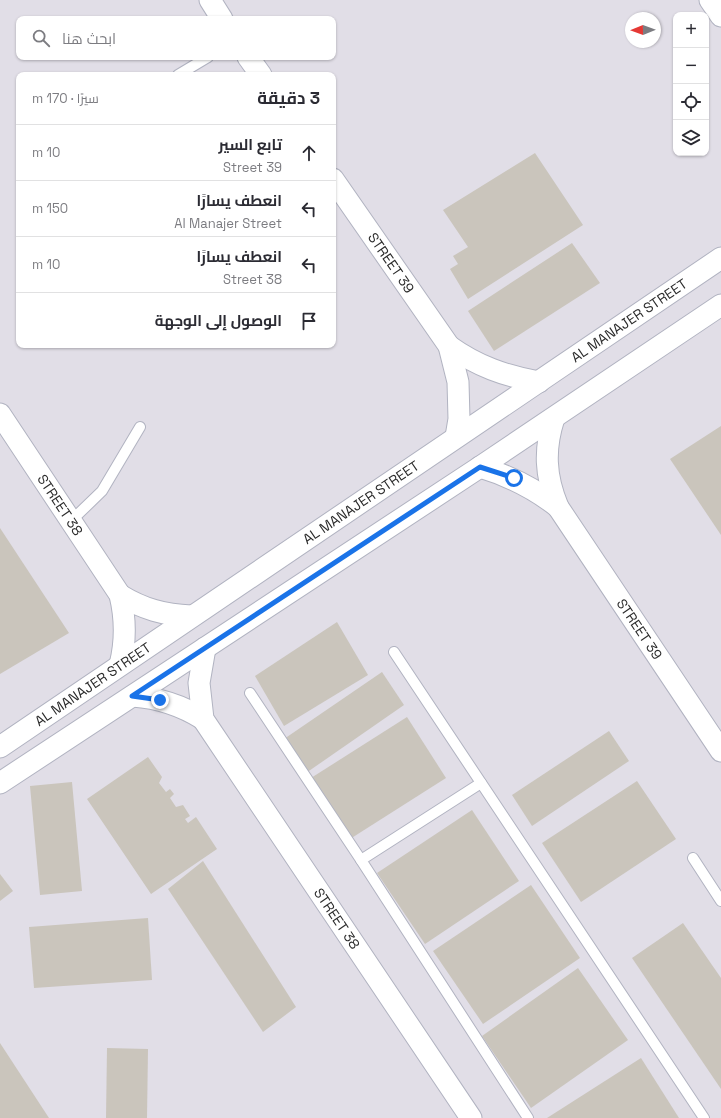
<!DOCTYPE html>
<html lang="ar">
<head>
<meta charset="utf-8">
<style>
	body { margin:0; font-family:"Space Grotesk",Cairo,sans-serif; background:#f7f7f7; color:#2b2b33; direction:rtl }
	.controls { position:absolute; right:12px; top:12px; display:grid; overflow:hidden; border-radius:8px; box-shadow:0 1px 3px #0004 }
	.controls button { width:36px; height:36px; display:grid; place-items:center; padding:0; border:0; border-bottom:1px solid #e1e1e2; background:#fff; color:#2b2b33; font:20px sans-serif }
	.compass { position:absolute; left:625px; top:12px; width:36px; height:36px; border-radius:50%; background:#fff; box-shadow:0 1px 3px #0004; rotate:269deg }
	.stop { position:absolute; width:12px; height:12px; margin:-9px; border:3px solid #1a73e8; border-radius:50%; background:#fff }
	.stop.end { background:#1a73e8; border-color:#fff; box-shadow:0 1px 4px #0008 }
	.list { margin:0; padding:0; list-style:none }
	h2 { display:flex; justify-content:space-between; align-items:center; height:52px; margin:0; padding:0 16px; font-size:17px }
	h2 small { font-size:13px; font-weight:400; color:#7c7c81 }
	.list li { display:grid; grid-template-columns:26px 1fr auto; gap:12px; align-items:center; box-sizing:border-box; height:56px; padding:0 16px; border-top:1px solid #e1e1e2 }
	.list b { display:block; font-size:15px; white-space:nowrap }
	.list p { margin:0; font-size:13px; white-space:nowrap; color:#7c7c81 }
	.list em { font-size:13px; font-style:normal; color:#7c7c81 }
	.icon { flex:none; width:22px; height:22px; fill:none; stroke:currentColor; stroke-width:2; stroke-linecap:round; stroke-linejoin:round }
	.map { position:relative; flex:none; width:721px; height:1118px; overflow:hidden; direction:ltr }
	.search { position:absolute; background:#fff; box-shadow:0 1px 3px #0004; left:16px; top:16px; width:320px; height:44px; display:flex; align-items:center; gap:10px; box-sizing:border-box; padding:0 14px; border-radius:8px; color:#7c7c81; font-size:15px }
	.panel { position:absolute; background:#fff; box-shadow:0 1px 3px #0004; left:16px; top:72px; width:320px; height:276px; border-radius:8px; direction:rtl }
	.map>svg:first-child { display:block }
	.industrial { fill:#e1dee7; fill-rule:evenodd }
	.building { fill:#cac5bc }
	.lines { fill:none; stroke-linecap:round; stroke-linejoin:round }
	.lane-casing { stroke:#b1b3c1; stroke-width:12 }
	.street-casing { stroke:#b1b3c1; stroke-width:23 }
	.lane { stroke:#fff; stroke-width:10 }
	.street { stroke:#fff; stroke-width:21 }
	.route { stroke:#1a73e8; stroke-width:5 }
	.labels { text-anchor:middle; stroke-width:4; stroke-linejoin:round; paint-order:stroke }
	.street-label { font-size:14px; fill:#2c2c2c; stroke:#fff }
</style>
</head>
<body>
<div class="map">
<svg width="721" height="1118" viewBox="0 0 721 1118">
	<rect width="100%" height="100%" fill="#efe8dd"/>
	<path class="industrial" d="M0,0H721V1118H0ZM676,15H706V153H676ZM631,18H655V42H631ZM19,19H333V57H19ZM19,75H333V345H19Z"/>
	<g class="building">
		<path d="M535,153L583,225L468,299L450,269L458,264L453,256L468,247L443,210Z"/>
		<path d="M572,243L600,283L494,351L468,311Z"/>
		<path d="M721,426V535L670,459Z"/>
		<path d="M0,528L69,633L0,674Z"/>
		<path d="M337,622L368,675L284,726L255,676Z"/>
		<path d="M382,672L404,705L306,773L284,739Z"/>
		<path d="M407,717L446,778L350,839L311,778Z"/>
		<path d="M609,731L629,761L532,826L512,795Z"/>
		<path d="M148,757L162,777L159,783L166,792L170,789L174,794L170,798L176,807L183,805L190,816L185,819L188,823L196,817L217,849L151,894L87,799Z"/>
		<path d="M637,781L676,839L581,902L542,843Z"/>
		<path d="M72,782L82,891L40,895L30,786Z"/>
		<path d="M472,810L519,881L425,944L377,873Z"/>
		<path d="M203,861L296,1007L263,1032L168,889Z"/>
		<path d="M0,874L13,891L0,901Z"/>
		<path d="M531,885L580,958L483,1024L433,951Z"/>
		<path d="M148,918L152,980L34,988L29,927Z"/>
		<path d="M683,923L721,978V1089L632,958Z"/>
		<path d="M578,968L628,1040L531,1108L482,1036Z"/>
		<path d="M0,1043L49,1118H0Z"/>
		<path d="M107,1048L148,1049L147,1118H106Z"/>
		<path d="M641,1058L679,1118H547Z"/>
	</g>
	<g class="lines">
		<defs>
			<g id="lane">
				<path d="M178,75L208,57"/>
				<path d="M71,521L102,491L140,427"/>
				<path d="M394,652L704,1118"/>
				<path d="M250,693L361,860"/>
				<path d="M481,783L361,860L528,1118"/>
				<path d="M693,858L721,901"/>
			</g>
			<g id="street">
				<path d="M210,0L222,19"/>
				<path d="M710,0L721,16"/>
				<path d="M248,57L261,75"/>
				<path id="s1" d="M333,179L449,346L458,382L459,419L456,437"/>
				<path d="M449,346C477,366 505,376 539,382"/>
				<path id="s2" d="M0,414L120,595C126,620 126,641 120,665"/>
				<path id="s3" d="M554,418C544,449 545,476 558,507L721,751"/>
				<path d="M480,467C510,476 534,488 558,507"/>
				<path d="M120,595C143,609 164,615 191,616"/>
				<path id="s4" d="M205,648L199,683L203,719L471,1118"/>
				<path d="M133,696C159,698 181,705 203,719"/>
				<path id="s5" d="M0,747L721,258"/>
				<path d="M0,783L480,467L721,305"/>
			</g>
		</defs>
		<use href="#lane" class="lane-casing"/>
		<use href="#street" class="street-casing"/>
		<use href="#lane" class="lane"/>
		<use href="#street" class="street"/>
	</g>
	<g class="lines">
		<path class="route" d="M160,700L132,696L480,467L514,478"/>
	</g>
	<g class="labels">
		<g class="street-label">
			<text dy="5" stroke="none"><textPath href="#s1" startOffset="102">STREET 39</textPath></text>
			<text dy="5" stroke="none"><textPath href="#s5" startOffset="760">AL MANAJER STREET</textPath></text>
			<text dy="5" stroke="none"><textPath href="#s5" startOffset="436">AL MANAJER STREET</textPath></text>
			<text dy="5" stroke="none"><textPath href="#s2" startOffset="109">STREET 38</textPath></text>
			<text dy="5" stroke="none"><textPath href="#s3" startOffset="238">STREET 39</textPath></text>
			<text dy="5" stroke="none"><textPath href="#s5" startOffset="112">AL MANAJER STREET</textPath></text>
			<text dy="5" stroke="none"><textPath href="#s4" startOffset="312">STREET 38</textPath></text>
		</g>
	</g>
</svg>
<div class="controls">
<button>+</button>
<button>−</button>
<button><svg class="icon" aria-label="locate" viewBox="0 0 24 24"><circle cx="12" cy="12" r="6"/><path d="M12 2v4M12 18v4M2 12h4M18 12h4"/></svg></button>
<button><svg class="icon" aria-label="layers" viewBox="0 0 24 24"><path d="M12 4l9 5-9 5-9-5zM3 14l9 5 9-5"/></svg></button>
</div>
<svg class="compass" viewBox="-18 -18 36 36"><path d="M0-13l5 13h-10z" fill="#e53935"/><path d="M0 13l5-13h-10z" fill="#7c7c81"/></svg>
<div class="stop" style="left:514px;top:478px"></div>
<div class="stop end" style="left:160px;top:700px"></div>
<div class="search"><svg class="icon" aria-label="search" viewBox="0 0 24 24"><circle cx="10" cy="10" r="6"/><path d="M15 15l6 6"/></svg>ابحث هنا</div>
<section class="panel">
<h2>3 دقيقة<small>سيرًا · 170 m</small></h2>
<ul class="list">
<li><svg class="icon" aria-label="ahead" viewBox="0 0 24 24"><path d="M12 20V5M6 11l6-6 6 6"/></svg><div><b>تابع السير</b><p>Street 39</p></div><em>10 m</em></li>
<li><svg class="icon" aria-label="left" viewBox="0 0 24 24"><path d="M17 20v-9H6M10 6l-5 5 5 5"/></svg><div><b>انعطف يسارًا</b><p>Al Manajer Street</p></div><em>150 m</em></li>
<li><svg class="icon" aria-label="left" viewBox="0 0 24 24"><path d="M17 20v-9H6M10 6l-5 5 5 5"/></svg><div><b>انعطف يسارًا</b><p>Street 38</p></div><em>10 m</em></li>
<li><svg class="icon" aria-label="arrive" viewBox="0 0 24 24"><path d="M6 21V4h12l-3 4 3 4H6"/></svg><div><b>الوصول إلى الوجهة</b></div></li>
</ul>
</section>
</div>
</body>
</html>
